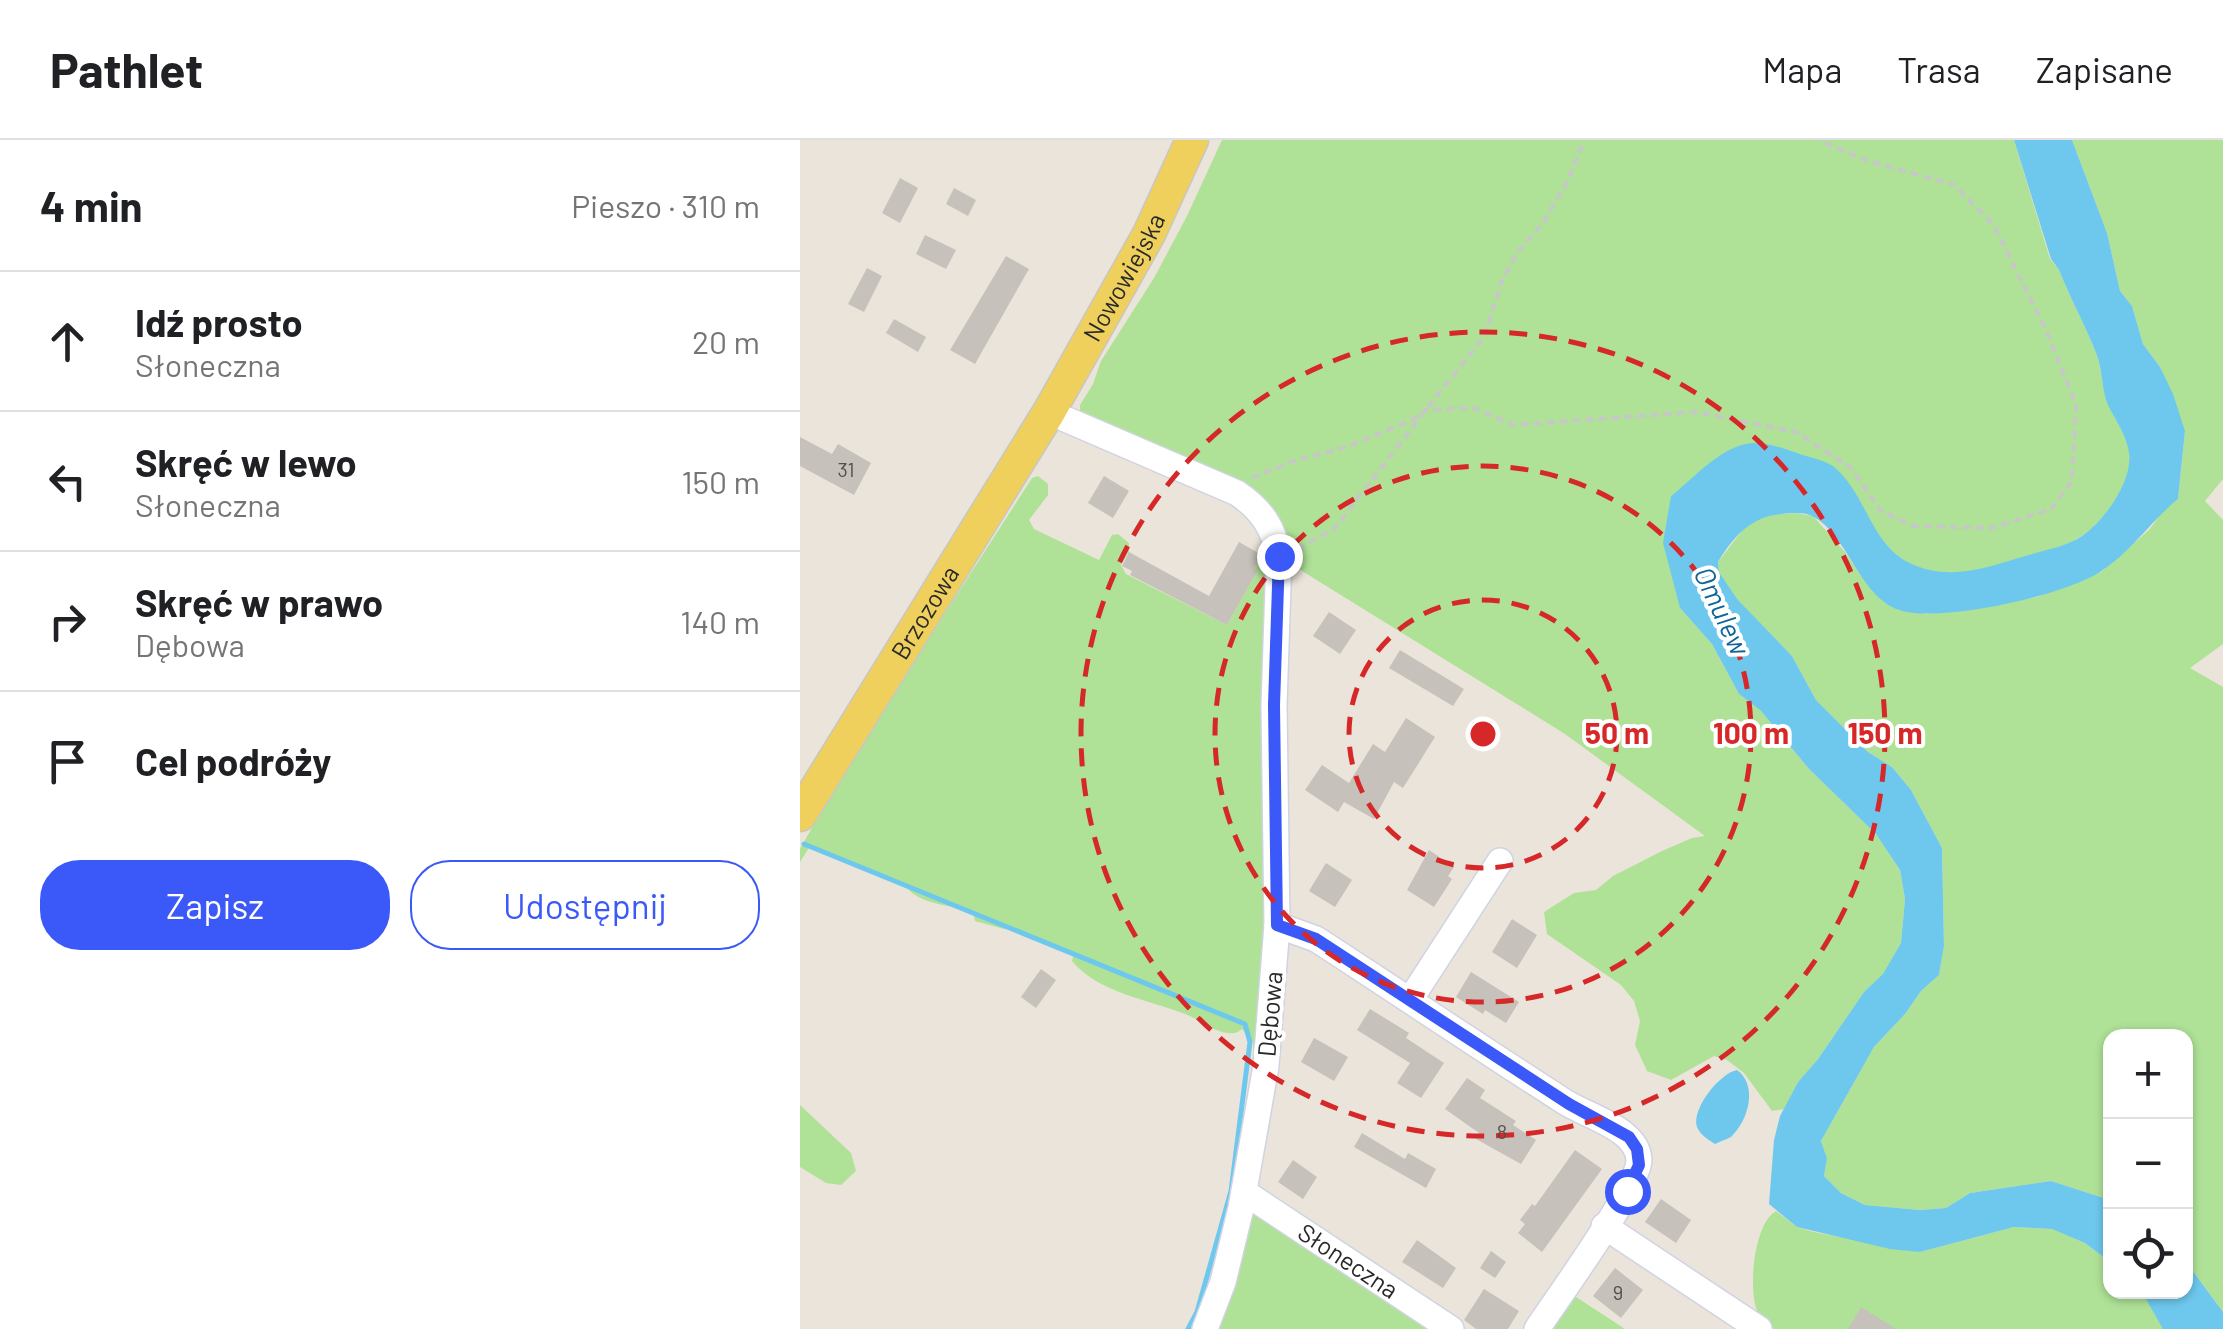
<!DOCTYPE html>
<html lang="pl">
<head>
<meta charset="utf-8">
<style>
	body { margin:0; font-family:Barlow,sans-serif; background:#f2f2f2; color:#202124 }
	.controls { position:absolute; right:30px; bottom:30px; display:grid; overflow:hidden; border-radius:20px; box-shadow:0 2px 8px #0004 }
	.controls button { width:90px; height:90px; display:grid; place-items:center; padding:0; border:0; border-bottom:2px solid #e0e0e0; background:#fff; color:#202124; font:50px sans-serif }
	.stop { position:absolute; width:30px; height:30px; margin:-22px; border:8px solid #3b59f8; border-radius:50%; background:#fff }
	.stop.end { background:#3b59f8; border-color:#fff; box-shadow:0 2px 10px #0008 }
	.list { margin:0; padding:0; list-style:none }
	h2 { display:flex; justify-content:space-between; align-items:center; height:130px; margin:0; padding:0 40px; font-size:42px }
	h2 small { font-size:32px; font-weight:400; color:#757577 }
	.list li { display:grid; grid-template-columns:65px 1fr auto; gap:30px; align-items:center; box-sizing:border-box; height:140px; padding:0 40px; border-top:2px solid #e0e0e0 }
	.list b { display:block; font-size:38px; white-space:nowrap }
	.list p { margin:0; font-size:32px; white-space:nowrap; color:#757577 }
	.list em { font-size:32px; font-style:normal; color:#757577 }
	.actions { display:flex; gap:20px; padding:30px 40px }
	.actions a { flex:1; padding:22px 0; border:2px solid #3b59f8; border-radius:40px; text-align:center; font-size:35px; color:#3b59f8 }
	.actions .main { background:#3b59f8; color:#fff }
	.icon { flex:none; width:55px; height:55px; fill:none; stroke:currentColor; stroke-width:2; stroke-linecap:round; stroke-linejoin:round }
	.map { position:relative; flex:none; width:1423px; height:1189px; overflow:hidden }
	header { display:flex; align-items:center; gap:60px; box-sizing:border-box; height:140px; padding:0 50px; background:#fff; border-bottom:2px solid #e0e0e0 }
	header strong { font-size:48px }
	nav { display:flex; gap:55px; margin-inline-start:auto; font-size:35px }
	main { display:flex }
	aside { flex:1; background:#fff }
	.map>svg:first-child { display:block }
	.green { fill:#afe297 }
	.water { fill:#6ec8ed }
	.lines { fill:none; stroke-linecap:round; stroke-linejoin:round }
	.stream { stroke:#6ec8ed; stroke-width:5 }
	.building { fill:#c6c1ba }
	.minor-casing { stroke:#d0d3e2; stroke-width:28 }
	.major-casing { stroke:#c7c7c7; stroke-width:35 }
	.path { stroke:#c7c7c7; stroke-width:4; stroke-dasharray:8 5; stroke-linecap:butt }
	.minor { stroke:#fff; stroke-width:25 }
	.major { stroke:#efd05c; stroke-width:32 }
	.route { stroke:#3b59f8; stroke-width:12 }
	.ring { fill:none; stroke:#d62828; stroke-width:5; stroke-dasharray:18 12 }
	.labels { text-anchor:middle; stroke-width:8; stroke-linejoin:round; paint-order:stroke }
	.number-label { font-size:20px; fill:#504f4d }
	.street-label { font-size:25px; fill:#292929; stroke:#fff }
	.water-label { font-size:28px; font-style:italic; fill:#0f6597; stroke:#fff }
	.centre { fill:#d62828; stroke:#fff; stroke-width:5 }
	.ring-label { font-size:30px; text-anchor:middle; font-weight:bold; fill:#d62828; stroke:#fff; stroke-width:8; stroke-linejoin:round; paint-order:stroke }
</style>
</head>
<body>
<header>
<strong>Pathlet</strong>
<nav><a>Mapa</a><a>Trasa</a><a>Zapisane</a></nav>
</header>
<main>
<aside>
<h2>4 min<small>Pieszo · 310 m</small></h2>
<ul class="list">
<li><svg class="icon" aria-label="ahead" viewBox="0 0 24 24"><path d="M12 20V5M6 11l6-6 6 6"/></svg><div><b>Idź prosto</b><p>Słoneczna</p></div><em>20 m</em></li>
<li><svg class="icon" aria-label="left" viewBox="0 0 24 24"><path d="M17 20v-9H6M10 6l-5 5 5 5"/></svg><div><b>Skręć w lewo</b><p>Słoneczna</p></div><em>150 m</em></li>
<li><svg class="icon" aria-label="right" viewBox="0 0 24 24"><path d="M7 20v-9h11M14 6l5 5-5 5"/></svg><div><b>Skręć w prawo</b><p>Dębowa</p></div><em>140 m</em></li>
<li><svg class="icon" aria-label="arrive" viewBox="0 0 24 24"><path d="M6 21V4h12l-3 4 3 4H6"/></svg><div><b>Cel podróży</b></div></li>
</ul>
<div class="actions"><a class="main">Zapisz</a><a>Udostępnij</a></div>
</aside>
<div class="map">
<svg width="1423" height="1189" viewBox="0 0 1423 1189">
	<rect width="100%" height="100%" fill="#ebe4da"/>
	<g class="green">
		<path d="M422,0H1214L1250,119L1259,130C1270,158 1285,185 1296,213C1303,230 1301,250 1309,265C1318,284 1334,307 1329,330C1324,353 1300,385 1280,397C1265,407 1247,410 1230,415C1194,426 1147,444 1110,424C1078,407 1066,369 1045,341L887,343L871,356L880,468L912,504L939,554L961,571L1009,629L1076,694L1100,730L1105,759L1101,803L1083,835L1064,852L1018,919L998,942L984,969L972,971L944,933L927,920L914,916L871,940L847,931L835,905L840,881L834,861L821,845L747,794L744,772L774,753L796,750L813,736L862,711L892,698L905,696L765,594L494,426L474,372L280,275V265L293,244L301,221L354,138L387,76Z"/>
		<path d="M1272,0H1423V339L1405,361L1423,380V504L1390,528L1423,547V1172L1386,1122V896H1310V1060L1251,1041L1170,1053L1146,1068L1120,1070L1065,1065L1041,1053L1024,1036L1027,1018L1021,1001L1074,907L1105,874L1121,851L1139,835L1144,806L1142,708L1111,650L1092,627L1068,612L1016,560L992,516L937,460L919,432L918,422L947,384L968,375L995,373L1013,376L1045,412L1061,436L1125,474L1162,469L1237,457L1301,432L1349,390L1363,371L1378,359L1385,291L1360,227L1343,204L1332,166L1320,151L1307,93Z"/>
		<path d="M238,336L248,344V355L229,380L234,389L299,420L312,395L318,394L329,403V412L321,425L326,434L427,485L458,430L454,428L469,401L468,750L459,911L453,910V902L442,889C436,893 435,894 428,893C413,892 399,879 385,874C349,860 297,852 272,821L274,813L212,788L204,789L175,781L173,772C154,765 117,765 106,746L10,706L0,722V709L48,624L232,338Z"/>
		<path d="M0,965L51,1013L56,1031L41,1045L26,1043L0,1027Z"/>
		<path d="M976,1071L997,1087L1014,1092L1120,1112L1214,1087L1253,1089L1285,1103L1310,1122V1152H1342L1364,1189H974C967,1183 961,1179 957,1171C948,1149 954,1083 976,1071Z"/>
		<path d="M456,1074L636,1189H413L451,1078Z"/>
		<path d="M773,1155L825,1189H751Z"/>
	</g>
	<g class="water">
		<path d="M1214,0H1272L1307,93L1320,151L1332,166L1343,204L1360,227L1373,254L1385,291L1378,359C1351,381 1330,413 1300,432C1262,456 1151,480 1107,472C1060,464 1050,395 1012,376C1003,372 991,373 982,374C951,376 933,397 918,422L919,432L937,459L992,516L1016,560L1068,612L1092,627L1111,650L1142,708L1144,806L1139,835L1121,851L1105,874L1074,907L1021,1001L1027,1018L1024,1036L1041,1053L1065,1065L1120,1070L1146,1068L1170,1053L1251,1041L1310,1060V1122L1285,1103L1252,1089L1214,1087L1120,1112L1090,1109L997,1087L969,1064L974,1000L980,976L998,942L1018,919L1064,852L1083,834L1101,803L1105,759L1100,730L1076,694L1009,629L961,571L939,554L912,504L880,468L863,403L871,356C894,338 922,305 953,303C966,302 985,309 997,313C1008,317 1024,320 1033,326C1067,353 1070,407 1114,425C1153,442 1194,425 1232,414C1249,409 1267,406 1282,396C1304,381 1333,341 1329,313C1326,294 1316,281 1308,265C1301,249 1303,229 1296,213C1285,185 1270,158 1259,130L1251,119Z"/>
		<path d="M937,930C958,945 949,980 931,997C929,998 917,1003 915,1004C909,1000 900,995 897,987C891,969 920,933 937,930Z"/>
		<path d="M1386,1122L1423,1172V1189H1363L1342,1152H1386Z"/>
	</g>
	<g class="lines">
		<path class="stream" d="M4,704L445,884L450,902L431,1051L397,1172L388,1189"/>
	</g>
	<g class="building">
		<path d="M100,38L118,48L100,83L82,73Z"/>
		<path d="M154,48L176,60L168,76L146,64Z"/>
		<path d="M125,95L156,110L146,129L116,114Z"/>
		<path d="M206,116L229,129L175,224L150,210Z"/>
		<path d="M67,128L82,136L64,172L48,164Z"/>
		<path d="M94,179L126,197L118,212L86,193Z"/>
		<path d="M0,297L32,314L38,304L71,323L54,355L0,326Z"/>
		<path d="M304,336L329,351L313,378L288,363Z"/>
		<path d="M439,402L462,415L454,428L458,430L427,485L330,435L332,431L322,426L329,412L409,456Z"/>
		<path d="M529,472L556,490L540,514L513,496Z"/>
		<path d="M600,510L664,549L653,566L589,528Z"/>
		<path d="M606,578L635,597L603,648L594,642L574,679L544,662L538,672L505,650L522,625L549,643L573,604L585,612Z"/>
		<path d="M629,710L654,727L648,736L652,739L634,767L607,750Z"/>
		<path d="M526,723L552,740L535,767L509,751Z"/>
		<path d="M712,779L737,795L717,828L692,812Z"/>
		<path d="M241,829L256,840L236,868L221,857Z"/>
		<path d="M671,832L719,862L706,883L685,870L683,874L656,857Z"/>
		<path d="M570,869L609,893L606,898L644,923L621,958L597,943L610,923L557,890Z"/>
		<path d="M514,898L548,917L534,941L501,922Z"/>
		<path d="M667,938L685,950L680,958L716,981L713,985L736,1000L721,1024L676,999L679,993L645,969Z"/>
		<path d="M562,993L605,1019L608,1013L636,1029L626,1048L554,1007Z"/>
		<path d="M775,1010L802,1029L742,1112L718,1093L725,1084L720,1080L732,1064L735,1066Z"/>
		<path d="M493,1020L517,1037L503,1059L478,1042Z"/>
		<path d="M861,1059L891,1080L876,1103L845,1082Z"/>
		<path d="M617,1100L656,1128L643,1148L602,1122Z"/>
		<path d="M691,1111L706,1122L695,1138L680,1128Z"/>
		<path d="M815,1128L843,1150L821,1178L793,1156Z"/>
		<path d="M684,1149L719,1171L708,1189H676L664,1180Z"/>
		<path d="M1061,1167L1096,1189H1048Z"/>
	</g>
	<g class="lines">
		<defs>
			<g id="minor">
				<path d="M249,272L437,353C462,370 473,387 479,416L474,565L477,785L466,926L441,1068L423,1142L405,1189"/>
				<path d="M477,785L516,799C599,853 681,908 765,962C787,976 838,989 839,1020C839,1047 756,1160 737,1189"/>
				<path d="M610,860L700,721"/>
				<path id="s1" d="M444,1052L651,1189"/>
				<path d="M804,1086L959,1189"/>
			</g>
			<g id="major">
				<path id="s2" d="M0,675L249,272L349,94L392,0"/>
			</g>
		</defs>
		<use href="#minor" class="minor-casing"/>
		<use href="#major" class="major-casing"/>
		<g class="path">
			<path d="M628,267L684,197L702,140L719,110L743,83L767,42L784,0"/>
			<path d="M452,338L493,321L543,308L610,281L626,270L674,268L713,285L896,272L996,292L1050,327L1081,371L1113,386L1192,388L1251,369L1272,341L1276,265L1246,190L1194,86L1155,45L1065,20L1018,0"/>
			<path d="M498,409L535,388L622,275"/>
		</g>
		<use href="#minor" class="minor"/>
		<use href="#major" class="major"/>
	</g>
	<g class="lines">
		<path class="route" d="M479,416L474,565L477,785L516,799L769,964L829,997L837,1009L839,1025L827,1051"/>
	</g>
	<g class="ring">
		<circle cx="683" cy="594" r="134"/>
		<circle cx="683" cy="594" r="268"/>
		<circle cx="683" cy="594" r="402"/>
	</g>
	<g class="labels">
		<g class="number-label">
			<text x="46" y="337">31</text>
			<text x="702" y="999">8</text>
			<text x="818" y="1160">9</text>
		</g>
		<g class="street-label">
			<text dy="9" stroke="none"><textPath href="#s2" startOffset="628">Nowowiejska</textPath></text>
			<text dy="9" stroke="none"><textPath href="#s2" startOffset="238">Brzozowa</textPath></text>
			<text transform="translate(470 874) rotate(-85)" y="9">Dębowa</text>
			<text dy="9" stroke="none"><textPath href="#s1" startOffset="125">Słoneczna</textPath></text>
		</g>
		<g class="water-label">
			<text transform="translate(922 471) rotate(65)" y="10">Omulew</text>
		</g>
	</g>
	<circle cx="683" cy="594" r="15" class="centre"/>
	<g class="ring-label">
		<text x="817" y="604">50 m</text>
		<text x="951" y="604">100 m</text>
		<text x="1085" y="604">150 m</text>
	</g>
</svg>
<div class="controls">
<button>+</button>
<button>−</button>
<button><svg class="icon" aria-label="locate" viewBox="0 0 24 24"><circle cx="12" cy="12" r="6"/><path d="M12 2v4M12 18v4M2 12h4M18 12h4"/></svg></button>
</div>
<div class="stop" style="left:827px;top:1051px"></div>
<div class="stop end" style="left:479px;top:416px"></div>
</div>
</main>
</body>
</html>
